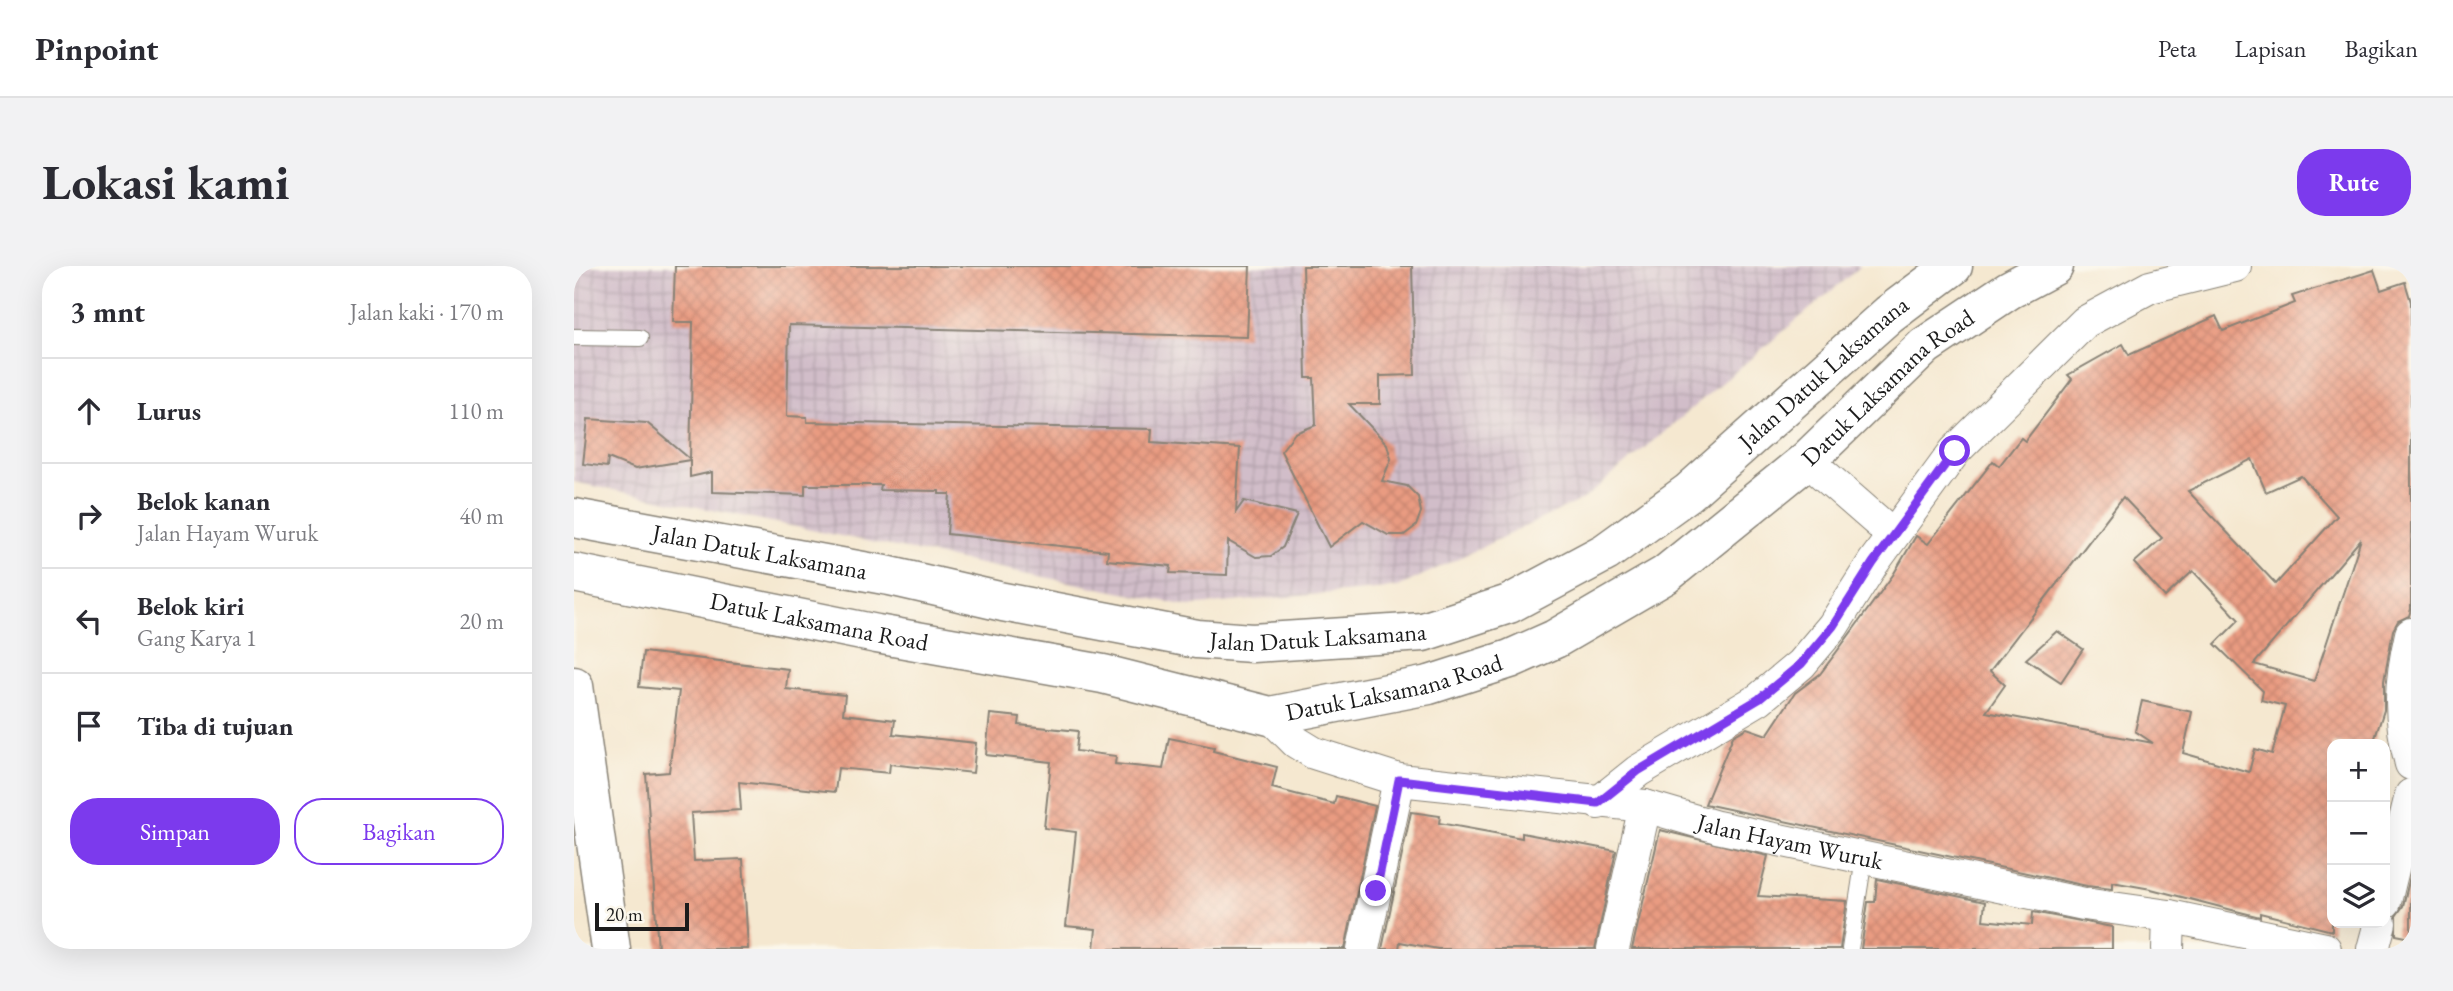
<!DOCTYPE html>
<html lang="id">
<head>
<meta charset="utf-8">
<style>
	body { margin:0; font-family:"EB Garamond",serif; background:#f2f2f3; color:#2b2b33 }
	.controls { position:absolute; right:21px; bottom:21px; display:grid; overflow:hidden; border-radius:14px; box-shadow:0 7px 28px #0002 }
	.controls button { width:63px; height:63px; display:grid; place-items:center; padding:0; border:0; border-bottom:2px solid #e1e1e2; background:#fff; color:#2b2b33; font:35px sans-serif }
	.scale { position:absolute; left:21px; bottom:18px; width:94px; box-sizing:border-box; padding-left:7px; border:4px solid #1c1c1c; border-top:0; font-size:19px; line-height:24px; white-space:nowrap; color:#1c1c1c; -webkit-text-stroke:5px #fbf7ec; paint-order:stroke }
	.stop { position:absolute; width:21px; height:21px; margin:-16px; border:5px solid #7c3aed; border-radius:50%; background:#fff }
	.stop.end { background:#7c3aed; border-color:#fff; box-shadow:0 2px 7px #0008 }
	.list { margin:0; padding:0; list-style:none }
	h2 { display:flex; justify-content:space-between; align-items:center; height:91px; margin:0; padding:0 28px; font-size:30px }
	h2 small { font-size:23px; font-weight:400; color:#7c7c81 }
	.list li { display:grid; grid-template-columns:46px 1fr auto; gap:21px; align-items:center; box-sizing:border-box; height:105px; padding:0 28px; border-top:2px solid #e1e1e2 }
	.list b { display:block; font-size:26px; white-space:nowrap }
	.list p { margin:0; font-size:23px; white-space:nowrap; color:#7c7c81 }
	.list em { font-size:23px; font-style:normal; color:#7c7c81 }
	.actions { display:flex; gap:14px; padding:21px 28px }
	.actions a { flex:1; padding:16px 0; border:2px solid #7c3aed; border-radius:28px; text-align:center; font-size:24px; color:#7c3aed }
	.actions .main { background:#7c3aed; color:#fff }
	.icon { flex:none; width:38px; height:38px; fill:none; stroke:currentColor; stroke-width:2; stroke-linecap:round; stroke-linejoin:round }
	.map { position:relative; flex:none; width:1837px; height:683px; overflow:hidden; border-radius:28px }
	header { display:flex; align-items:center; gap:42px; box-sizing:border-box; height:98px; padding:0 35px; background:#fff; border-bottom:2px solid #e1e1e2 }
	header strong { font-size:33px }
	nav { display:flex; gap:38px; margin-inline-start:auto; font-size:24px }
	.intro { display:flex; align-items:center; justify-content:space-between; box-sizing:border-box; height:168px; padding:0 42px }
	h1 { margin:0; font-size:49px }
	.button { padding:18px 32px; border-radius:28px; background:#7c3aed; color:#fff; font-size:24px; font-weight:700 }
	main { display:flex; gap:42px; padding:0 42px }
	aside { flex:1; background:#fff; border-radius:28px; box-shadow:0 7px 28px #0002 }
	.map>svg:first-child { display:block }
	.industrial { fill:url(#industrial-grid) }
	.building { fill:url(#building-cross-hatch); fill-rule:evenodd }
	.lines { fill:none; stroke-linecap:round; stroke-linejoin:round }
	.lane-casing { stroke:#888276; stroke-width:18 }
	.street-casing { stroke:#888276; stroke-width:34 }
	.primary-casing { stroke:#888276; stroke-width:41 }
	.highway-casing { stroke:#888276; stroke-width:41 }
	.lane { stroke:#fff; stroke-width:16 }
	.street { stroke:#fff; stroke-width:32 }
	.primary { stroke:#fff; stroke-width:38 }
	.highway { stroke:#fff; stroke-width:38 }
	.route { stroke:#7c3aed; stroke-width:9 }
	.labels { text-anchor:middle; stroke-width:5; stroke-linejoin:round; paint-order:stroke }
	.street-label { font-size:24px; fill:#1c1c1c; stroke:#fbf7ec }
</style>
</head>
<body>
<header>
<strong>Pinpoint</strong>
<nav><a>Peta</a><a>Lapisan</a><a>Bagikan</a></nav>
</header>
<div class="intro"><h1>Lokasi kami</h1><a class="button">Rute</a></div>
<main>
<aside>
<h2>3 mnt<small>Jalan kaki · 170 m</small></h2>
<ul class="list">
<li><svg class="icon" aria-label="ahead" viewBox="0 0 24 24"><path d="M12 20V5M6 11l6-6 6 6"/></svg><div><b>Lurus</b></div><em>110 m</em></li>
<li><svg class="icon" aria-label="right" viewBox="0 0 24 24"><path d="M7 20v-9h11M14 6l5 5-5 5"/></svg><div><b>Belok kanan</b><p>Jalan Hayam Wuruk</p></div><em>40 m</em></li>
<li><svg class="icon" aria-label="left" viewBox="0 0 24 24"><path d="M17 20v-9H6M10 6l-5 5 5 5"/></svg><div><b>Belok kiri</b><p>Gang Karya 1</p></div><em>20 m</em></li>
<li><svg class="icon" aria-label="arrive" viewBox="0 0 24 24"><path d="M6 21V4h12l-3 4 3 4H6"/></svg><div><b>Tiba di tujuan</b></div></li>
</ul>
<div class="actions"><a class="main">Simpan</a><a>Bagikan</a></div>
</aside>
<div class="map">
<svg width="1837" height="683" viewBox="0 0 1837 683">
	<defs>
		<pattern id="industrial-grid" width="8" height="8" patternUnits="userSpaceOnUse" patternTransform="scale(1.75)"><rect width="8" height="8" fill="#d1bdc9"/><path d="M0 4h8M4 0v8" fill="none" stroke="#b3a2ac"/></pattern>
		<pattern id="building-cross-hatch" width="8" height="8" patternUnits="userSpaceOnUse" patternTransform="scale(1.75)"><rect width="8" height="8" fill="#e99b81"/><path d="M0 0l8 8M0 8l8-8" fill="none" stroke="#c7856f"/></pattern>
	</defs>
	<rect width="100%" height="100%" fill="#fbf7ec"/>
	<filter id="ink" filterUnits="userSpaceOnUse"><feTurbulence type="fractalNoise" baseFrequency=".0143" numOctaves="2"/><feDisplacementMap in="SourceGraphic" scale="14" xChannelSelector="R" yChannelSelector="G"/><feConvolveMatrix kernelMatrix="1 2 1 2 8 2 1 2 1" color-interpolation-filters="sRGB"/></filter>
	<filter id="wash" filterUnits="userSpaceOnUse"><feTurbulence type="fractalNoise" baseFrequency=".00686" numOctaves="4" result="noise"/><feDisplacementMap in="SourceGraphic" scale="28" xChannelSelector="R" yChannelSelector="G"/><feGaussianBlur stdDeviation="1.57" result="paint"/><feColorMatrix in="noise" values="0 0 0 0 0 0 0 0 0 0 0 0 0 0 0 0 0 1.4 0 .05"/><feComposite in="paint" operator="in"/></filter>
	<g filter="url(#wash)">
		<rect width="100%" height="100%" fill="#f5e8d0"/>
		<path class="industrial" d="M0,0H1287L1011,232L824,321L614,340L0,216Z"/>
		<g id="blocks">
			<g class="building">
				<path d="M101,0H676L673,71L215,59L213,150L233,151V156L578,163L577,176L666,182L662,246L670,235L723,248L709,281L697,290L682,291L654,275L653,309L596,307L597,300L533,294L534,285L373,268L376,228H365V225L306,224L307,219H231V229L138,226V206L116,211V194L61,203L34,192L33,201L9,198L14,153L73,157L116,193L119,56H99Z"/>
				<path d="M729,0H838L841,109L806,110V138H775L813,178L817,193L808,215L833,220L844,231L847,246L842,260L830,269H814L789,255L755,281L707,185L721,167L742,159L740,112H732Z"/>
				<path d="M1800,4L1807,24L1831,16L1837,36V343L1835,350L1824,355L1819,364L1810,415V444L1799,478H1758V665L1686,647V651L1662,645L1577,623L1538,616V623L1513,620L1131,538L1159,470L1173,462L1193,469L1221,427L1246,408L1273,372L1319,309L1342,270L1354,278L1419,195L1425,200L1447,172L1451,175L1498,113L1494,109L1549,78L1555,89L1642,50L1649,65L1721,37L1718,30ZM1678,193L1692,226L1727,210L1763,250L1702,318L1614,225ZM1549,231L1588,272L1560,297L1591,331L1619,305L1665,354L1641,378L1689,425L1687,434L1711,440L1698,488L1681,483L1675,506L1609,487L1618,446L1568,435L1561,465L1579,477L1412,446L1431,419L1416,405ZM1787,273L1740,415L1680,398Z"/>
				<path d="M1483,365L1509,383L1487,416L1452,393Z"/>
				<path d="M69,386L214,403L212,423L271,429L269,448L321,454L319,468L402,477L399,507L316,498L315,507L264,502L261,526L165,516L167,544L117,547L120,595L169,593L174,683H84L72,508L95,506L105,425L65,421Z"/>
				<path d="M416,448L446,451L445,459L504,465L502,485L542,490L541,498L589,503L595,472L640,481L639,485L703,501L698,522L760,538L762,530L801,540L771,683H520L522,663L492,660L502,566L470,562L477,496L412,489Z"/>
				<path d="M837,546L866,550L865,557L948,572V567L1042,585L1021,683H864L826,676L825,683H808Z"/>
				<path d="M1086,564L1194,590L1184,630L1273,635L1266,683H1058Z"/>
				<path d="M1837,607V672L1822,669V650L1829,640Z"/>
				<path d="M1303,613L1411,636L1409,654L1458,659L1459,646L1538,661V683H1287L1294,636H1301Z"/>
			</g>
		</g>
	</g>
	<g filter="url(#ink)">
		<use href="#blocks" fill-opacity="0" stroke="#888276" stroke-width="2"/>
		<g class="lines">
			<defs>
				<g id="lane">
					<path d="M0,71L66,72"/>
					<path d="M1276,683L1290,592"/>
				</g>
				<g id="street">
					<path d="M1233,194L1319,269"/>
					<path d="M1837,368C1826,416 1824,449 1837,498"/>
					<path id="s1" d="M696,450L722,476L740,487L825,514L1071,540L1143,561L1510,638L1595,650L1751,683"/>
					<path d="M1024,537L1064,505L1185,433L1227,398L1259,360L1299,297L1381,185L1511,56L1576,21L1661,0"/>
					<path d="M1811,636L1837,529"/>
					<path d="M789,683L825,514"/>
					<path d="M1039,683L1071,540"/>
					<path d="M1594,683L1595,650"/>
					<path d="M1799,683L1806,657"/>
				</g>
				<path id="primary" d="M0,420L37,683"/>
				<g id="highway">
					<path id="s2" d="M0,252L316,310L429,336L623,373L678,377L849,366L935,338L1032,286L1115,226L1315,48L1379,0"/>
					<path id="s3" d="M0,307L303,368L529,408L696,450L855,419L936,393L981,373L1091,309L1233,194L1351,80L1435,24L1480,0"/>
				</g>
			</defs>
			<use href="#lane" class="lane-casing"/>
			<use href="#street" class="street-casing"/>
			<use href="#primary" class="primary-casing"/>
			<use href="#highway" class="highway-casing"/>
			<use href="#lane" class="lane"/>
			<use href="#street" class="street"/>
			<use href="#primary" class="primary"/>
			<use href="#highway" class="highway"/>
		</g>
	</g>
	<g class="lines" filter="url(#ink)">
		<path class="route" d="M802,625L825,514L1024,537L1064,505L1185,433L1227,398L1259,360L1299,297L1381,185"/>
	</g>
	<g class="labels">
		<g class="street-label">
			<text dy="8" stroke="none"><textPath href="#s2" startOffset="1344">Jalan Datuk Laksamana</textPath></text>
			<text dy="8" stroke="none"><textPath href="#s3" startOffset="1426">Datuk Laksamana Road</textPath></text>
			<text dy="8" stroke="none"><textPath href="#s2" startOffset="189">Jalan Datuk Laksamana</textPath></text>
			<text dy="8" stroke="none"><textPath href="#s3" startOffset="250">Datuk Laksamana Road</textPath></text>
			<text dy="8" stroke="none"><textPath href="#s2" startOffset="756">Jalan Datuk Laksamana</textPath></text>
			<text dy="8" stroke="none"><textPath href="#s3" startOffset="838">Datuk Laksamana Road</textPath></text>
			<text dy="8" stroke="none"><textPath href="#s1" startOffset="544">Jalan Hayam Wuruk</textPath></text>
		</g>
	</g>
</svg>
<div class="controls">
<button>+</button>
<button>−</button>
<button><svg class="icon" aria-label="layers" viewBox="0 0 24 24"><path d="M12 4l9 5-9 5-9-5zM3 14l9 5 9-5"/></svg></button>
</div>
<div class="scale">20 m</div>
<div class="stop" style="left:1381px;top:185px"></div>
<div class="stop end" style="left:802px;top:625px"></div>
</div>
</main>
</body>
</html>
